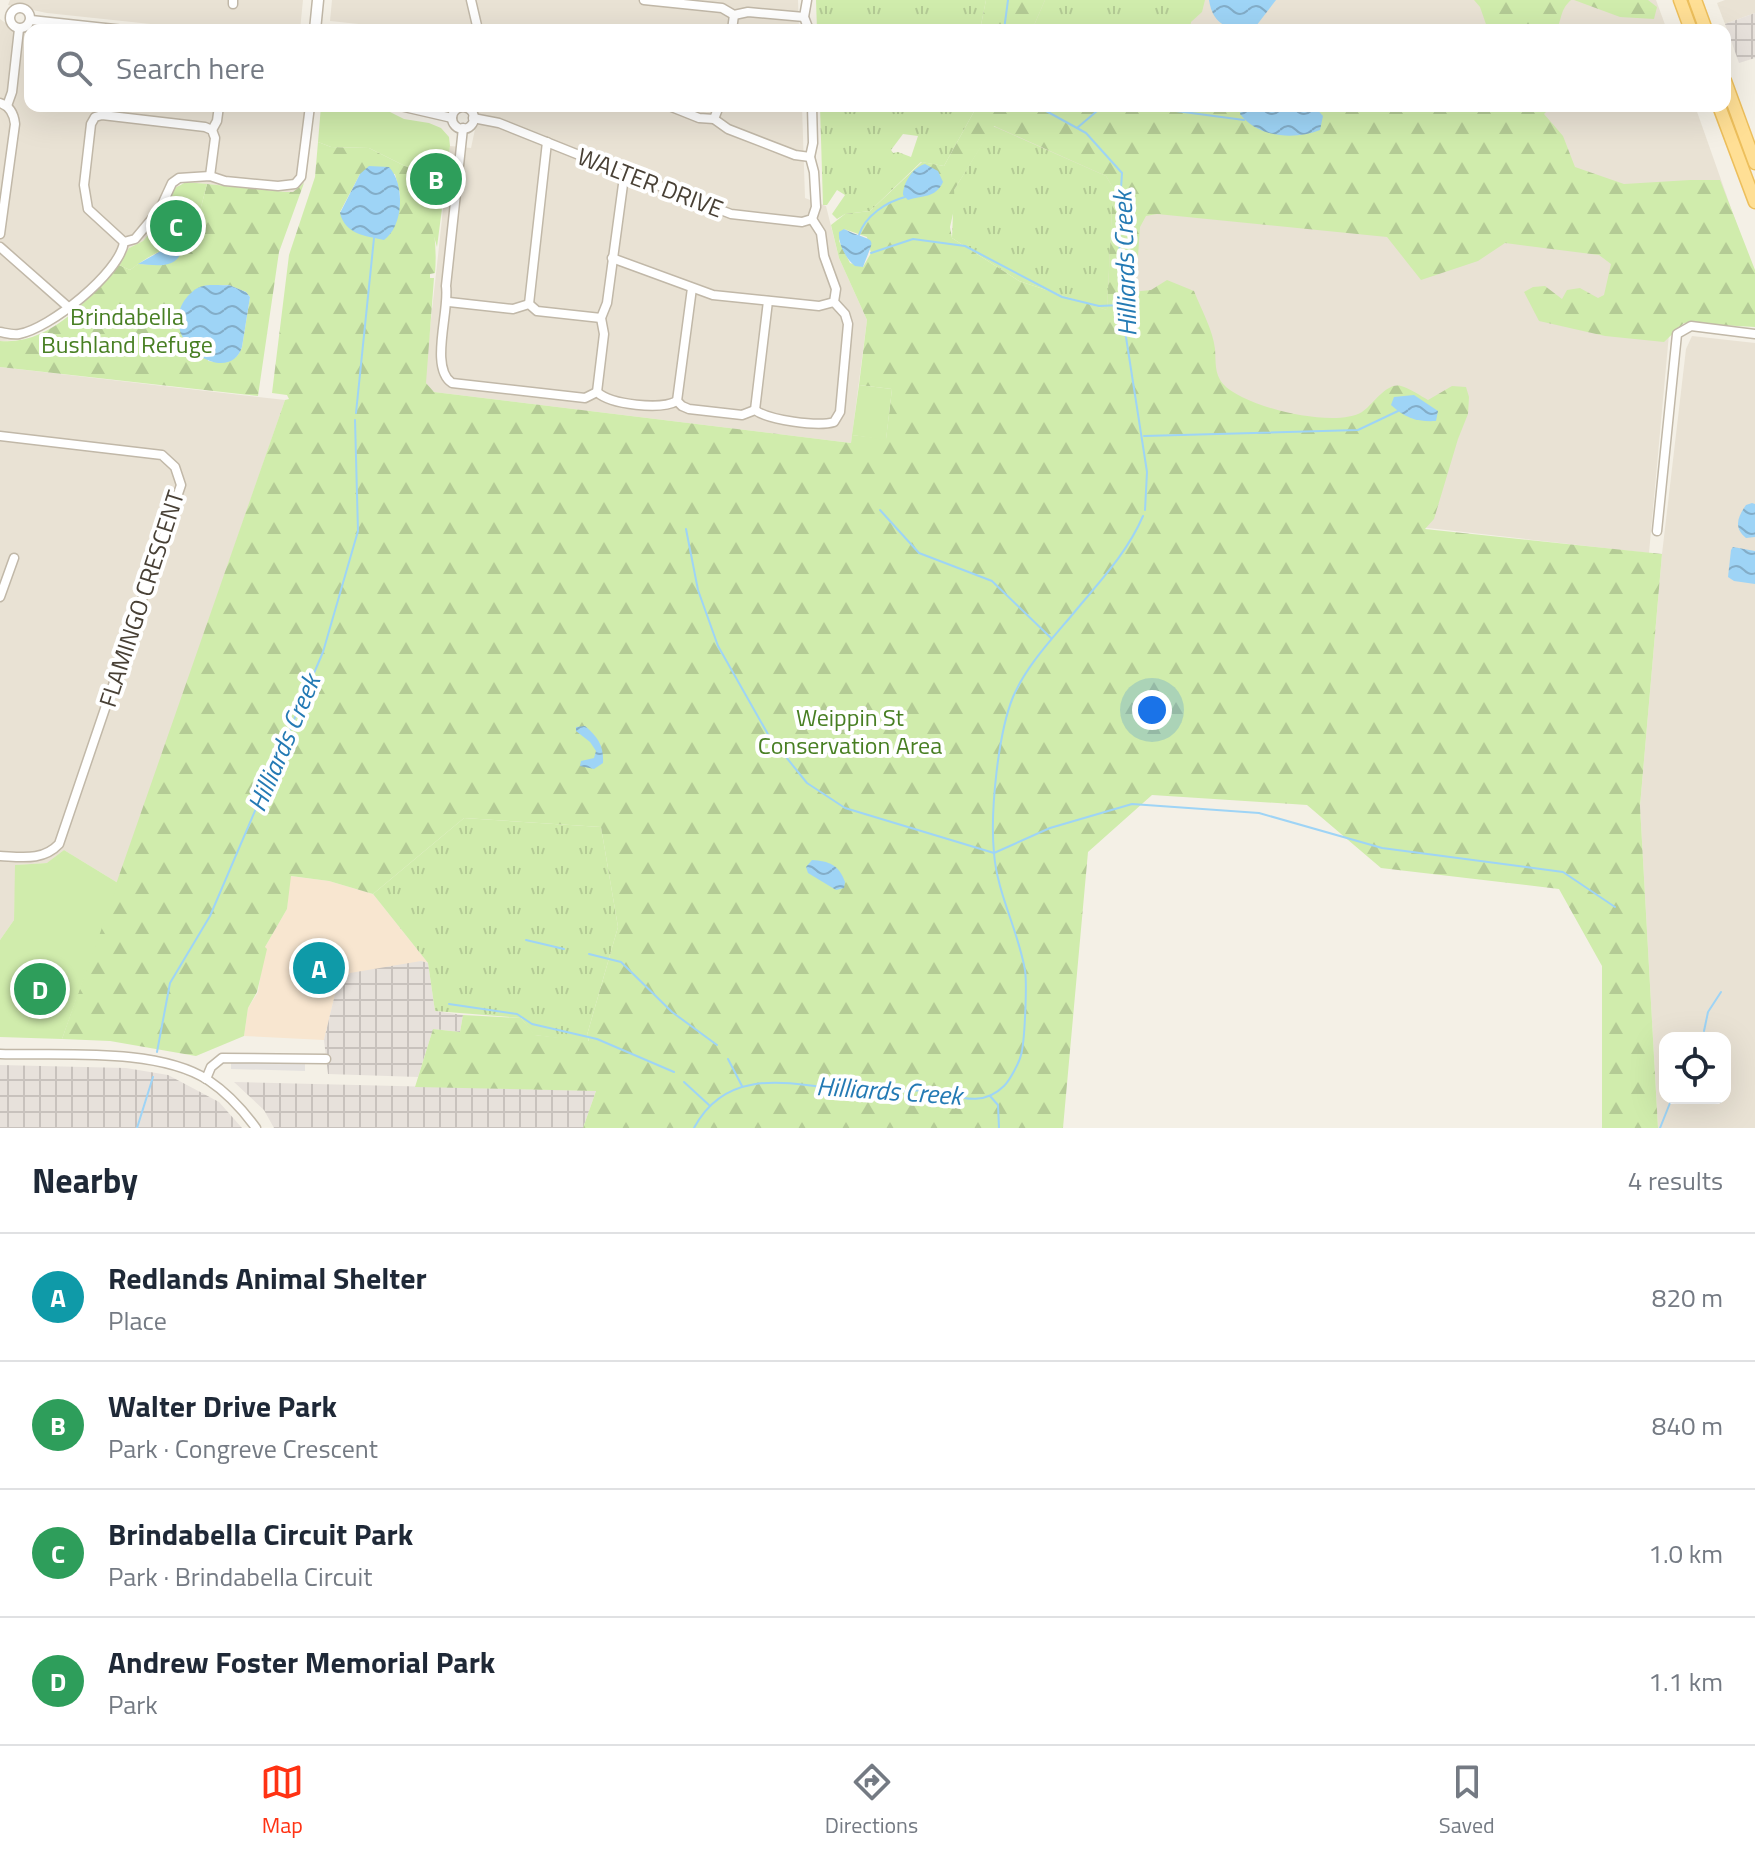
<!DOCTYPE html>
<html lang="en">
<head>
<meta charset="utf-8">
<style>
	body { margin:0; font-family:"Titillium Web",sans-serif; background:#f2f2f3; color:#1f2937 }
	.controls { position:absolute; right:24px; bottom:24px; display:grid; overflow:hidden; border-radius:16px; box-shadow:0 8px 32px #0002 }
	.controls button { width:72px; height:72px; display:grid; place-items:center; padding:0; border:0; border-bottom:2px solid #e0e1e3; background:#fff; color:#1f2937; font:40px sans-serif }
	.you { position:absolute; left:1152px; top:710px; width:28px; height:28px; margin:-20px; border:6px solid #fff; border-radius:50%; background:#1a73e8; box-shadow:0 0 0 12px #1a73e833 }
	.badge { display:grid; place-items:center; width:52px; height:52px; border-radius:50%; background:#ff3213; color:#fff; font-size:26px; font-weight:700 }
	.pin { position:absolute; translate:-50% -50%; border:4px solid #fff; box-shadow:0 2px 8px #0006 }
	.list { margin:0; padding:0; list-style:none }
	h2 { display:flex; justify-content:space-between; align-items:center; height:104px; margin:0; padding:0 32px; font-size:34px }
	h2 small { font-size:26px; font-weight:400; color:#747a83 }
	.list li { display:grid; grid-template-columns:52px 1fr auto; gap:24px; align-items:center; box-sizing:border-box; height:128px; padding:0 32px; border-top:2px solid #e0e1e3 }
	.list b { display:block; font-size:30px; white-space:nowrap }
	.list p { margin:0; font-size:26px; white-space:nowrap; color:#747a83 }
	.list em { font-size:26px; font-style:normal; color:#747a83 }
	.icon { flex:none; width:44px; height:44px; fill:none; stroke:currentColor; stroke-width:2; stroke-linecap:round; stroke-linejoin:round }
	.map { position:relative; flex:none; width:1755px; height:1128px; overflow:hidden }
	.search { position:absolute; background:#fff; box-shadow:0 8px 32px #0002; left:24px; right:24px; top:24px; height:88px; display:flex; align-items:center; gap:20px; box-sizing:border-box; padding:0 28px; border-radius:16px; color:#747a83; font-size:30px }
	.sheet { height:616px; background:#fff }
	nav { display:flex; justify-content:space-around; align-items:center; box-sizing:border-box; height:112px; border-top:2px solid #e0e1e3; background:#fff; font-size:22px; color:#747a83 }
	nav a { display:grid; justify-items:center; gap:4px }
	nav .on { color:#ff3213 }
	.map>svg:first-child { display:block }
	.residential { fill:#e9e2d4; fill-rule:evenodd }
	.commercial { fill:#f8e6d0 }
	.industrial { fill:url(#industrial-grid) }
	.grass { fill:url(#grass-tufts); fill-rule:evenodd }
	.forest { fill:url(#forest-firs); fill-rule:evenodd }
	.park { fill:#d0ecac }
	.parking { fill:#e5e2df }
	.water { fill:url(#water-waves) }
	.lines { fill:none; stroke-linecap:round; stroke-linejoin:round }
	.stream { stroke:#9ed4f6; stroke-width:2 }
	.minor-casing { stroke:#c1b8a8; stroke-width:11 }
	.tertiary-casing { stroke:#c1b8a8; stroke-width:13 }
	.primary-casing { stroke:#edbf5c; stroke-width:15 }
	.minor { stroke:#fff; stroke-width:8 }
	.tertiary { stroke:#fff; stroke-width:10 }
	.primary { stroke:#ffdf95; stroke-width:12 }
	.labels { text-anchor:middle; stroke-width:8; stroke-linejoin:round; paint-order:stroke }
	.street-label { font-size:24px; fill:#484035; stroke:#fff }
	.park-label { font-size:24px; fill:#487f23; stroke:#fff }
	.water-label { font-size:26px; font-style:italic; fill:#247ab4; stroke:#fff }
</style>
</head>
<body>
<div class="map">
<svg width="1755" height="1128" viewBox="0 0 1755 1128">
	<defs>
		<pattern id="industrial-grid" width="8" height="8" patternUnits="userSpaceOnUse" patternTransform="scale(2)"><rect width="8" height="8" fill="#e7e1db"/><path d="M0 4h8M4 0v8" fill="none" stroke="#c8c2bd"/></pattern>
		<pattern id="grass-tufts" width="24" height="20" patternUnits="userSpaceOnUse" patternTransform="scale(2)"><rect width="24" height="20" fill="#d0ecac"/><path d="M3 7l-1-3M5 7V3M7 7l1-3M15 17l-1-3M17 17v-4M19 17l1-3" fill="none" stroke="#b4cb95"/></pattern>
		<pattern id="forest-firs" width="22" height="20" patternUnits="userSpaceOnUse" patternTransform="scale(2)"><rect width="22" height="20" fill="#d0ecac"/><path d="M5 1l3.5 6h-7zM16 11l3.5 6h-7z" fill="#b4cb95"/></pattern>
		<pattern id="water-waves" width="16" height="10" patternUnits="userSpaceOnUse" patternTransform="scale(2)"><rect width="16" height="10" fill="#9ed4f6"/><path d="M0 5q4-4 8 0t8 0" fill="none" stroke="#83adc8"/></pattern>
	</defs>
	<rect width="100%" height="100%" fill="#f4f0e6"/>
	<g class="residential">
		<path d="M10,0H303L300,30H207L47,13L8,5Z"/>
		<path d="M332,0H798L799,30H381L368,25L330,21Z"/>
		<path d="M1043,0H1656L1667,30H1023Z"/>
		<path d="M1725,0H1755V13L1725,24L1717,3Z"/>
		<path d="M0,19L14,29L26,30L39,24L95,30H30V106H307L300,171L304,183L293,192H286L186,182L179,184L163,218L143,241L129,248L127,254L85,303L55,323L20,340L0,341Z"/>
		<path d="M480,106H802L805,198L826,206L839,258L867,320L851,443L434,392L426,383V365L450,146L471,148Z"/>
		<path d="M988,106H1695L1755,276L1671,312L1649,553L1135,495Z"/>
		<path d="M1692,336L1755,343V1128H1658L1640,806L1662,554L1686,349ZM1665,1038H1725V1098H1665Z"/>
		<path d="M0,367L285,400L118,883L64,850L48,863L16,865L14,920L0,940Z"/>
	</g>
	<path class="commercial" d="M290,876L329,881L373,894L428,963L421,961L336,990L324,1040L244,1036L248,1008L258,992L265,947L287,909Z"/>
	<g class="industrial">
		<path d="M1755,13V58L1739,63L1725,24Z"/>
		<path d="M421,961L428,963L435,1011L463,1015L460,1032L433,1029L418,1077L328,1074L324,1040L336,990L350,973Z"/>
		<path d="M0,1065L126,1068L168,1075L219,1102L242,1128H0Z"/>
		<path d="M234,1082L596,1091L583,1128H274L264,1110Z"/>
	</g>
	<g class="grass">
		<path d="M816,0H986L980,30H817Z"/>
		<path d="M1045,0H1205L1202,12L1191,22L1190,30H1032Z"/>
		<path d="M820,106H977L944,166L921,162L870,211L845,214L837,219L832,214L845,195L837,190L827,205H823ZM903,134L918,136L911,157L898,152L893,153L891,150Z"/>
		<path d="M993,126L1106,176L1113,188L1107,310L1019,281L952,238L954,190Z"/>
		<path d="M464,818L601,827L618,927L587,1035L589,1042L534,1035L521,1018L435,1011L428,963L373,894Z"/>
	</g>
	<g class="forest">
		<path d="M986,0H1045L1032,30H980Z"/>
		<path d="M1474,0H1571C1559,11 1563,18 1556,30H1488L1480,7Z"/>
		<path d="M1574,0H1648L1657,7L1654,19L1620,17Z"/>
		<path d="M977,106H1552L1544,114L1563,136L1575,167L1624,184L1690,180H1720L1755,270V327L1684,323L1664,342L1605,336L1539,321L1524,292L1533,287L1545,286L1562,299L1567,290L1580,288L1598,298L1604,295L1611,264L1599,255L1505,243L1478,261L1421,280L1387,237L1157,214L1146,216L1140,227L1136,286L1131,292L1151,290L1167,280L1194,291C1201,309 1213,330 1215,349C1216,360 1214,374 1223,384C1244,407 1334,429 1362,412C1373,405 1386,382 1401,386C1409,388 1421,396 1428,400L1452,386L1466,387L1469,397L1468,414L1458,439L1434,519L1425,529L1662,554L1640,806L1658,1128H1602V966L1559,889L1381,868L1307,805L1152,795L1088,852L1063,1128H583L596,1091L415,1087L433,1029L460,1032L463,1015L521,1018L535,1035L589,1041L587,1035L618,927L601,827L464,818L373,894L329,881L291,876L287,909L265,947L267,949L257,992L248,1008L244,1036L196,1056L110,1041L62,1039L285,400L289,399L287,395L272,393L289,255L315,177L318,142L331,147L369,148L405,166L424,171C430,205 438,239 435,273L430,274V278H434L426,383L434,392L851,443L852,435L886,439L892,389L859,385L867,320L839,258L831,225L845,214L870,211L922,162L944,166ZM994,126L1106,176L1113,188L1107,310L1019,281L952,238L950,227L955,205L954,190ZM360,174H395L400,194L399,211L340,212ZM844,229L867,237L871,253L863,267L850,263L839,241Z"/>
		<path d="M304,183L279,252L258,396L0,367V341C50,346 89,298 119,265L130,270L138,264L164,265L175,243L181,244L194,234L207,184L286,192H293ZM229,285L246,292L250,297L242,347C237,363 223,363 208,361L202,286Z"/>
	</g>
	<g class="park">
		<path d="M321,106H378L404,119L429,123L441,128L449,137L450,146L437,247L431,226L424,171L405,166L369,148L331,147L318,142Z"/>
		<path d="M186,182L207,184L194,234L187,243C166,246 147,257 130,270L119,265L129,248L143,241L163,218L175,188Z"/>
		<path d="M859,385L892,389L886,440L852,435Z"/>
		<path d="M64,850L118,883L62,1039L0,1037V940L14,920L15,865L47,863Z"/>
	</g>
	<path class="parking" d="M231,1061L305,1063V1071L231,1069Z"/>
	<g class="water">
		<path d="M1209,0H1276L1253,30C1229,30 1213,26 1209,0Z"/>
		<path d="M1242,106H1314L1323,116L1320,130C1295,140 1258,138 1240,114Z"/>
		<path d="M925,164L938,171L943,182C935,199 922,195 908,200L903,195C903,183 913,167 925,164Z"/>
		<path d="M369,166L389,167C405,184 404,226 384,240C365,236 345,234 340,213L360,174Z"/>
		<path d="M844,229C877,245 876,232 863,267L855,266C846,259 838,244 839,232Z"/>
		<path d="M175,243L182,249C178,270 155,265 138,264Z"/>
		<path d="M229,285L246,292L250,297L242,347C229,388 158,342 184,301C188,295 196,287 203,286C211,284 221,286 229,285Z"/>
		<path d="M1414,395L1438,411L1436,421C1417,422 1405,418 1391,405L1394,397Z"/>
		<path d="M1752,503L1755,504V537L1746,538C1733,528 1738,516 1746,505Z"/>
		<path d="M1733,547L1755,551V584L1734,581L1728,577L1731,550Z"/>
		<path d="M585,726C598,737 604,746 603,763L594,769L580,766L581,761L594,758L596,751L590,742L576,731V727Z"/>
		<path d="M812,860C829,861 839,865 845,882L844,888L836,890L808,873L806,867Z"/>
	</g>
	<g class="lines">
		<g class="stream">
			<path d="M1004,30L1008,0"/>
			<path d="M1037,106L1086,133L1122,173L1119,219L1121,305L1147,472L1145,510"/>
			<path d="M1077,128L1097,111L1146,107L1244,120"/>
			<path d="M859,235C865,216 886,202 905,197"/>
			<path d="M871,253L913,239L965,246L1062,297L1099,306L1121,305"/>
			<path d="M356,413L374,238"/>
			<path d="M1144,436L1358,430L1398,411"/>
			<path d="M880,510L919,553L992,581L1051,638"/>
			<path d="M686,529L698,590L718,646L769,736L807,783L845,808L994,853L1050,828L1132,804L1259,813L1382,848L1563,872L1615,907"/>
			<path d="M526,940L564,949"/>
			<path d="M589,954L621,962L672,1012L717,1045"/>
			<path d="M449,1004L517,1014L532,1024L597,1039L674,1072"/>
			<path d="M1704,1031L1708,1012L1721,992"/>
			<path d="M157,1052L170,983L210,916L323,652L358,531L355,420"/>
			<path d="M728,1059L742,1086"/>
			<path d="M684,1082L709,1105"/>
			<path d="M990,1096L998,1105L999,1128"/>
			<path d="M137,1128L153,1077"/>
			<path d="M694,1128C731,1058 807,1089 869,1093C889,1094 910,1089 930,1091C955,1095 981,1109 1004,1086C1010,1080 1019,1063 1021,1055C1025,1041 1027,984 1025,970C1018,930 997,893 994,853C990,812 998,734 1013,697C1027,664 1055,636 1077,609C1102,579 1128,551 1143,516"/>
			<path d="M1660,1128L1672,1098"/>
		</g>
		<defs>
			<g id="minor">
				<path d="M471,0L478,30"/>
				<path d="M644,0L722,8L734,15L748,12L804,17"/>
				<path d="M807,0L804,17L809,30"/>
				<path d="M233,4V0"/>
				<circle cx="20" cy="18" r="10"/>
				<path d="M31,20L124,30"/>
				<path d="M732,30L734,15"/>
				<path d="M0,103C10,106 14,114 15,124L0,234"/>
				<path d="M7,106L12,92L19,29"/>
				<path d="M400,106L452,118"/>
				<path d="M669,106L699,118L714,119L728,129L795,155L810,157"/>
				<circle cx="463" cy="118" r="11"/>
				<path d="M473,118L499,123L614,169L624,177L639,178L731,214L802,222L812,219L816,207L814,172L810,157L813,143L812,106"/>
				<path d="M714,119L719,106"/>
				<path d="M463,128L446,286C450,310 429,368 452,383L585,398L597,392C611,405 661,410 677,401L682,406L689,409L742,415L755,410C768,420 818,427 834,422L840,412L848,324L845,314L834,302L836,289L824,256L821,233L812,219"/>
				<path d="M212,130L217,121L219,106"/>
				<path d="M124,242L88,209L84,185L91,124L95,117L102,115L205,127L212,130L215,138L210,176"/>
				<path d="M0,247L67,306"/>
				<path d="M612,258L713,295L819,306L834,302"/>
				<path d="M449,302L513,309L529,304L537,311L601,318"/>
				<path d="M529,304L547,142"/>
				<path d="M0,332C6,333 13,335 19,334C49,329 120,273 124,242L135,239L160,209L172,183L179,178L210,176L225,181L278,186L295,184L301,177L310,106"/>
				<path d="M597,392L604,334L601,318L607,303L624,177"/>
				<path d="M677,401L692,288"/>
				<path d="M755,410L768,301"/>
				<path d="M0,436L162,455L175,467L181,485L59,844C43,861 22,857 0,856"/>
				<path d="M1657,531L1677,334L1691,326L1755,334"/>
				<path d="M0,597L14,558"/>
				<path d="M0,1054C59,1056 157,1047 208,1080C226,1092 243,1110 256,1128"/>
				<path d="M206,1079L211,1067L222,1058L326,1059"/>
			</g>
			<path id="tertiary" d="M315,30L318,0"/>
			<g id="primary">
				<path d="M1680,0L1691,30"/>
				<path d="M1695,0L1706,30"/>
				<path d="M1725,81L1755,163"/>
				<path d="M1719,106L1755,202"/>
			</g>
		</defs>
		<use href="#minor" class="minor-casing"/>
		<use href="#tertiary" class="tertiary-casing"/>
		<use href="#primary" class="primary-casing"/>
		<use href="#minor" class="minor"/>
		<use href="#tertiary" class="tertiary"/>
		<use href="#primary" class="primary"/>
	</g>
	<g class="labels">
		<g class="street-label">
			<text transform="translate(650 183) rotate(21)" y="8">WALTER DRIVE</text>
			<text transform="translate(142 599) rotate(-72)" y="8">FLAMINGO CRESCENT</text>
		</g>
		<g class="park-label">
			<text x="127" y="325">Brindabella<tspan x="127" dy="28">Bushland Refuge</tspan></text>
			<text x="850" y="726">Weippin St<tspan x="850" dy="28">Conservation Area</tspan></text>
		</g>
		<g class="water-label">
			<text transform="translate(1125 264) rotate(-92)" y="9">Hilliards Creek</text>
			<text transform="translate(284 743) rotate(-67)" y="9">Hilliards Creek</text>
			<text transform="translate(889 1091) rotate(4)" y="9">Hilliards Creek</text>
		</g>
	</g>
</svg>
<div class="controls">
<button><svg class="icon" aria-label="locate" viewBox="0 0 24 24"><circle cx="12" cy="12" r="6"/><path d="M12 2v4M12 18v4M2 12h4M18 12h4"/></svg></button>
</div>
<div class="you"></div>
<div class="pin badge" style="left:319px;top:968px;background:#0f9aa8">A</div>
<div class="pin badge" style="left:436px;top:179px;background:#2e9e5b">B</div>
<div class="pin badge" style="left:176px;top:226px;background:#2e9e5b">C</div>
<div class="pin badge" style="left:40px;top:989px;background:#2e9e5b">D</div>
<div class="search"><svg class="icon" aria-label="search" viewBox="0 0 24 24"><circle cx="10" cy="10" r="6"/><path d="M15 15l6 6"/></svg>Search here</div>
</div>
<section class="sheet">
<h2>Nearby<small>4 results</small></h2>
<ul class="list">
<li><span class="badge" style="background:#0f9aa8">A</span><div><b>Redlands Animal Shelter</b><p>Place</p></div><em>820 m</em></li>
<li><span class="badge" style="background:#2e9e5b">B</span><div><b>Walter Drive Park</b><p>Park · Congreve Crescent</p></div><em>840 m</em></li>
<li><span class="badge" style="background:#2e9e5b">C</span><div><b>Brindabella Circuit Park</b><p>Park · Brindabella Circuit</p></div><em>1.0 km</em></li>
<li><span class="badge" style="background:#2e9e5b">D</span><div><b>Andrew Foster Memorial Park</b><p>Park</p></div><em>1.1 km</em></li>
</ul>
</section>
<nav>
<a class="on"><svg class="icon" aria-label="map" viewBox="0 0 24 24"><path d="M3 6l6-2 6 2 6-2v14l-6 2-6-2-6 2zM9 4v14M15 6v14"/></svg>Map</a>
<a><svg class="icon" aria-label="directions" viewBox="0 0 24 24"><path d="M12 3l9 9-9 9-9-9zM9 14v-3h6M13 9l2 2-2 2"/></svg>Directions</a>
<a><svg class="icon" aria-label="saved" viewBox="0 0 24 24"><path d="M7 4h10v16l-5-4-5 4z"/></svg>Saved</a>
</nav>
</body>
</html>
